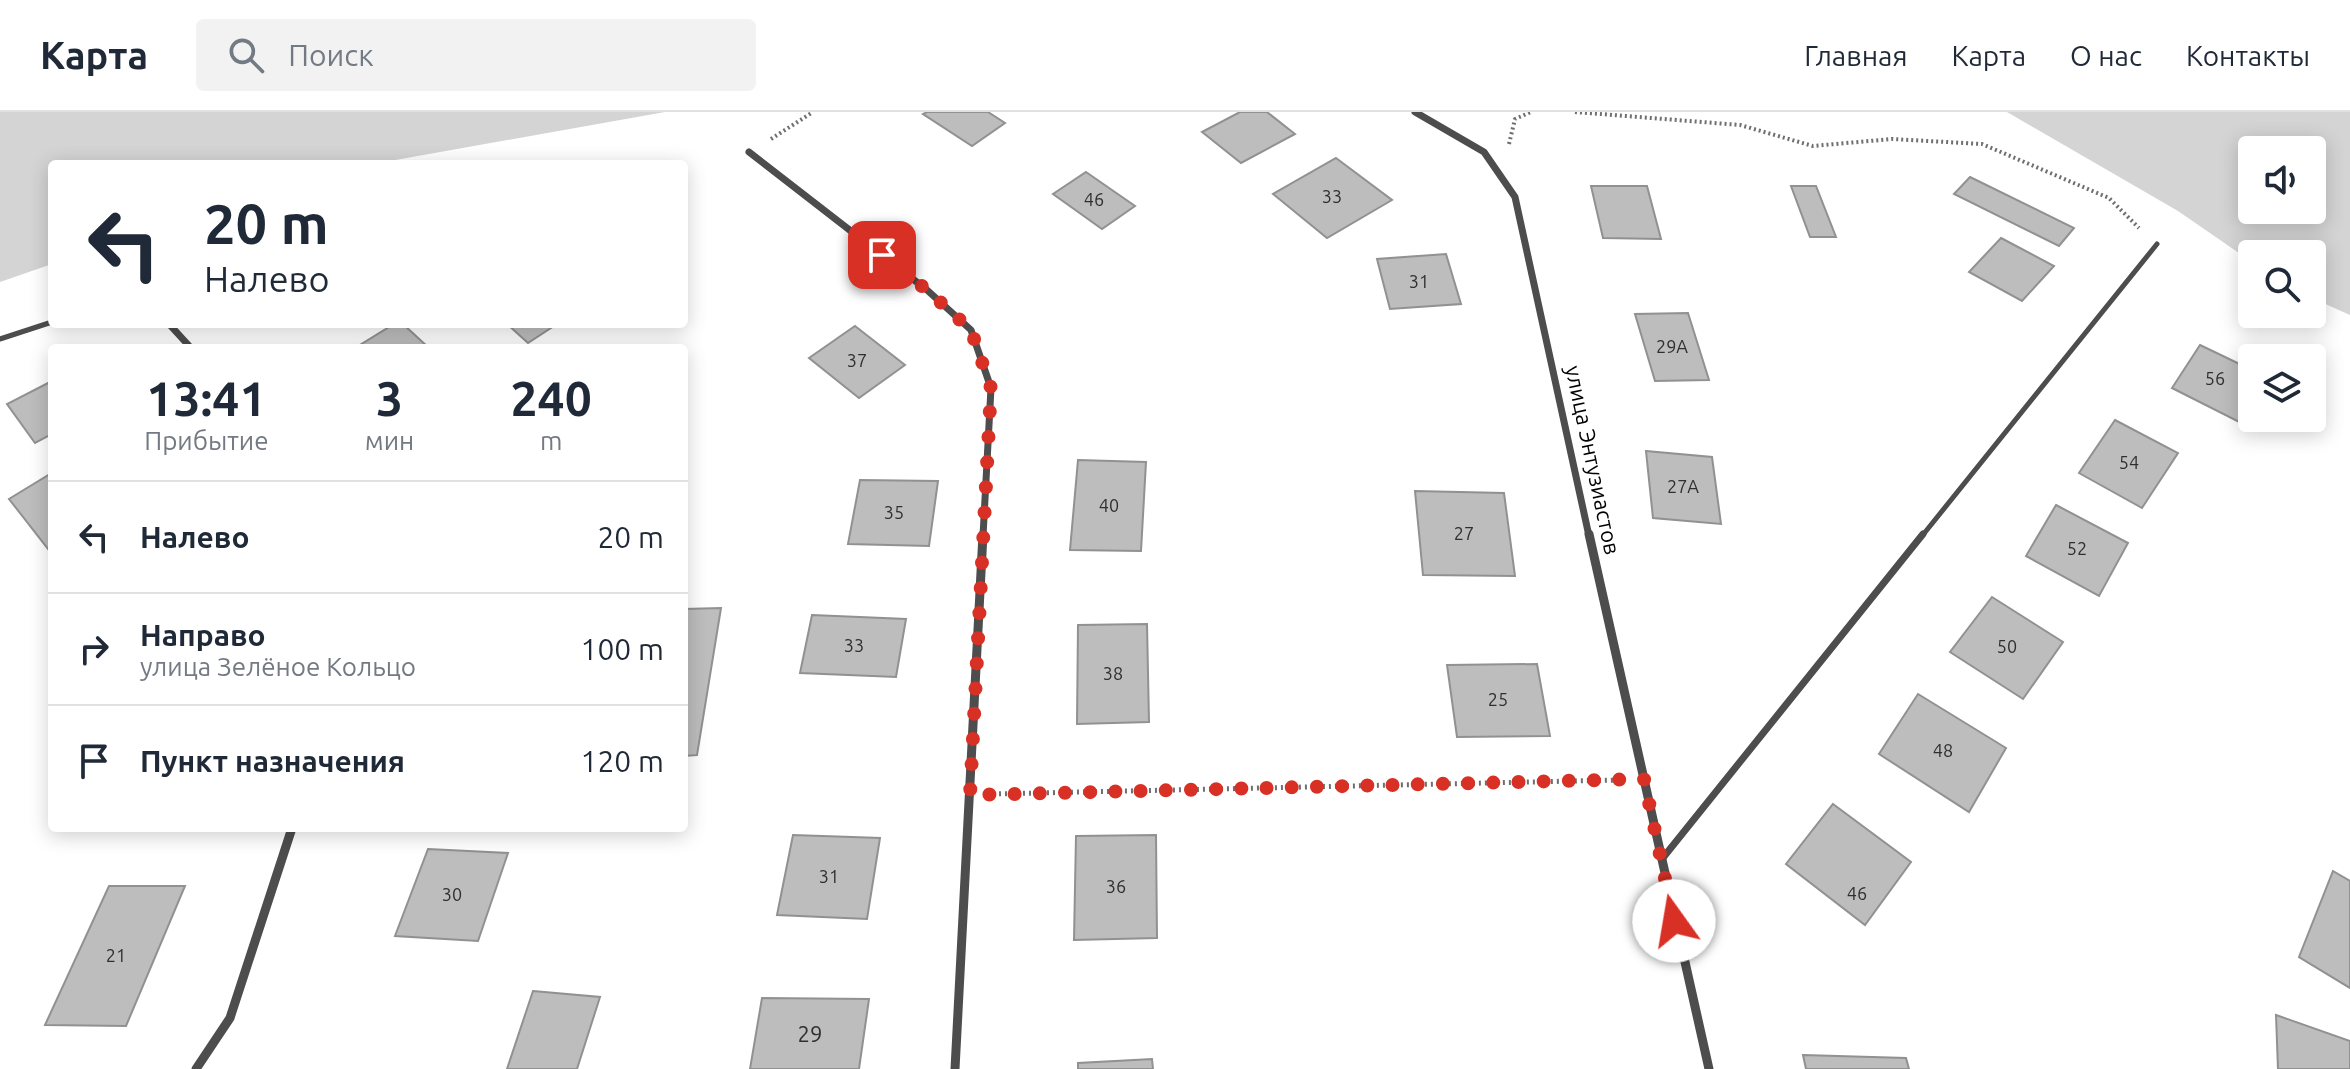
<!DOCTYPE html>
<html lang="ru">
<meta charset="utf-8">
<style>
body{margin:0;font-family:Ubuntu,sans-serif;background:#f2f2f3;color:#1f2937;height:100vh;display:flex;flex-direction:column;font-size:30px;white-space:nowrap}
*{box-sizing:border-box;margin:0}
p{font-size:26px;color:#747a83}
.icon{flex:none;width:44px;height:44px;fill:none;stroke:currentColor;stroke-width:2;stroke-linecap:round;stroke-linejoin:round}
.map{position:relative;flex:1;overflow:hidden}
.details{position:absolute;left:48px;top:232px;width:640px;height:488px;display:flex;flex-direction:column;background:#fff;border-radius:8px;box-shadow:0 4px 20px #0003}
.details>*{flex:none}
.banner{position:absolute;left:48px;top:48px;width:640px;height:168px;border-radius:8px;box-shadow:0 4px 20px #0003;background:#fff;color:#1f2937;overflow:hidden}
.fabs{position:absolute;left:2238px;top:24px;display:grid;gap:16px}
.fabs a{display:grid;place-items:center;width:88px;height:88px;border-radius:8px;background:#fff;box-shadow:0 4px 20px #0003;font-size:40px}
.pin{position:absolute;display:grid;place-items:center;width:68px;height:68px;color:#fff;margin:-34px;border-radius:16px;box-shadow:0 4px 12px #0006}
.me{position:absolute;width:88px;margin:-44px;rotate:347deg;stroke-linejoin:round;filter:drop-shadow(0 0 6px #0008)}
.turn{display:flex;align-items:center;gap:28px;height:168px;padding:0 24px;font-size:36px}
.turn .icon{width:104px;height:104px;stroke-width:2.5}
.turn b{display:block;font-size:56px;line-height:68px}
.eta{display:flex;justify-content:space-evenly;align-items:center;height:136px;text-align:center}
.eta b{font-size:48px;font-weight:700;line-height:56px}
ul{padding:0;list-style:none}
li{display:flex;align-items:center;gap:24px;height:112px;padding:0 24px;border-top:2px solid #e0e1e3}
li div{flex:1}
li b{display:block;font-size:30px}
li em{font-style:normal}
header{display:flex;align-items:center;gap:48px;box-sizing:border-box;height:112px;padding:0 40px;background:#fff;border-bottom:2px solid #e0e1e3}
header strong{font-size:38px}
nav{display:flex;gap:44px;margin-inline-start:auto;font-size:28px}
.search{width:560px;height:72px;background:#f2f2f3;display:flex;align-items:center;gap:20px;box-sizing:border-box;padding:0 28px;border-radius:8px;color:#747a83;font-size:30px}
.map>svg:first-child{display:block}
.green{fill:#d4d4d4;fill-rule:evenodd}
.building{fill:#bdbdbd;stroke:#919191;stroke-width:2}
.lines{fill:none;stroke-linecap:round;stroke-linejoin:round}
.path-far1{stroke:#6f6f6f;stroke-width:4;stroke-dasharray:2 3;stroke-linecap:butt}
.path{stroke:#6f6f6f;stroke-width:5;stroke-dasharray:2 4;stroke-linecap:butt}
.lane-far1{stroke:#4d4d4d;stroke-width:5}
.lane{stroke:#4d4d4d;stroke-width:7}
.street-far1{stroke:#4d4d4d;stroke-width:7}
.street{stroke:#4d4d4d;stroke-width:9}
.route{stroke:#d93025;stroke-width:14;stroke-dasharray:0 25.2}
.labels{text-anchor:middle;stroke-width:6;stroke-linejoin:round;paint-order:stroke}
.number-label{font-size:18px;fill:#2f2f2f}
.street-label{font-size:22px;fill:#000;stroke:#fff}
.near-number-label{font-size:22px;fill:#2f2f2f}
</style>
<header>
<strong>Карта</strong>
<div class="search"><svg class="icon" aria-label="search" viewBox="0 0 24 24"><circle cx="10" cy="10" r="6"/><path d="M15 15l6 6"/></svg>Поиск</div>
<nav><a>Главная</a><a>Карта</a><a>О нас</a><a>Контакты</a></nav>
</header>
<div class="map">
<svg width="2350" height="957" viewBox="0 0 2350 957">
<rect width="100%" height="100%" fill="#fff"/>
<g class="green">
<path d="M0,0H665L373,52H52V152L0,170Z"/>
<path d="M2007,0H2350V203L2312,186V142H2252V150L2178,99ZM2252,38H2312V98H2252Z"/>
</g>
<g class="building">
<path d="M927,0H988L1005,11L972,34L923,2Z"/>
<path d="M1240,0H1267L1295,22L1241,51L1202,20Z"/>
<path d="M1336,46L1392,88L1327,126L1273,82Z"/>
<path d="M1086,60L1135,94L1102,117L1053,82Z"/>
<path d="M1970,65L2074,116L2059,134L1954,82Z"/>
<path d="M1591,74H1647L1661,127L1603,126Z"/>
<path d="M1791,74H1816L1836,125H1810Z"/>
<path d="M2001,126L2054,154L2022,189L1969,160Z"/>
<path d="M1446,142L1461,192L1390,197L1377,147Z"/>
<path d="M1688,201L1709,268L1655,269L1635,202Z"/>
<path d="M394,212H403L429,236H355Z"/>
<path d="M507,212H557L528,231Z"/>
<path d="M855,214L905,253L859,286L809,246Z"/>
<path d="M2200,233L2252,258V306H2260L2253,317L2172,276Z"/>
<path d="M52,269V322L35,331L7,292Z"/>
<path d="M2115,308L2178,341L2142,396L2079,361Z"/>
<path d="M1646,339L1712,345L1721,412L1653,406Z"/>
<path d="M1078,348L1146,350L1141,439L1070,438Z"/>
<path d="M50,362L52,364V442L9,387Z"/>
<path d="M860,368L938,369L929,434L848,432Z"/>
<path d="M1415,379L1504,381L1515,464L1423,463Z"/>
<path d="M2056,393L2128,431L2099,484L2026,444Z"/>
<path d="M1992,485L2063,530L2023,587L1950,540Z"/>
<path d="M721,496L697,643L684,644V497Z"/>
<path d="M812,503L906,507L896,565L800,561Z"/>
<path d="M1147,512L1149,610L1077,612L1078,513Z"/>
<path d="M1537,552L1550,624L1457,625L1447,553Z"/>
<path d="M1918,582L2006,636L1969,700L1879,642Z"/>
<path d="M1833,692L1911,750L1865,813L1786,752Z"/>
<path d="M793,723L880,726L867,807L777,803Z"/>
<path d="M1156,723L1157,826L1074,828L1076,724Z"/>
<path d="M428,737L508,741L478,829L395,824Z"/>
<path d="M2333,759L2350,769V876L2299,845Z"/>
<path d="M109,774H185L126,914L45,913Z"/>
<path d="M533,879L600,885L577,957H507Z"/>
<path d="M762,886L869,887L859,957H750Z"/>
<path d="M2276,903L2350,929V957H2278Z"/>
<path d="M1803,943L1906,946L1909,957H1806Z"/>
<path d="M1152,947L1153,957H1078V951Z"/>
</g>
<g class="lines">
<g class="path-far1">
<path d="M1575,0L1740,13L1813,34L1892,27L1982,32L2109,86L2139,116"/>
<path d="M771,27L813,0"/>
<path d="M1509,32L1515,7L1531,0"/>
</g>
<path class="path" d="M993,682L1619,668"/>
<g class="lane-far1">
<path d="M0,227L52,210"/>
<path d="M1922,424L2157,132"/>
</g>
<path class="lane" d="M1662,747L1923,422"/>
<g class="street-far1">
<path d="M1415,0L1484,40L1515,85L1589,424"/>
<path d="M749,40L927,178L971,218L991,276L983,424"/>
<path d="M169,212L191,236"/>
</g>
<g class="street">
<path d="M1589,422L1709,957"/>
<path d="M196,957L230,906L292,716"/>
<path d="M955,957L983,422"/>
</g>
</g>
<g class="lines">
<path class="route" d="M882,143L927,178L971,218L991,276L970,683L1644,667L1674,809"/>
</g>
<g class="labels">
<g class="number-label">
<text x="1332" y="91">33</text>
<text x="1094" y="94">46</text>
<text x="1419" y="176">31</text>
<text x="1672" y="241">29А</text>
<text x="857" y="255">37</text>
<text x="2215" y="273">56</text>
<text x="2129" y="357">54</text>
<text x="1683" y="381">27А</text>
<text x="1109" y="400">40</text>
<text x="894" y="407">35</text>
<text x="1464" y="428">27</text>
<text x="2077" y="443">52</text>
<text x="854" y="540">33</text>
<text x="2007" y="541">50</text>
<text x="1113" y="568">38</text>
<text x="1498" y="594">25</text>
<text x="1943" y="645">48</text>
<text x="829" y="771">31</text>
<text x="1116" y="781">36</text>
<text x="1857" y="788">46</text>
<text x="452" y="789">30</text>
<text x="116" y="850">21</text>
</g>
<g class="street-label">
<text transform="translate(1593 348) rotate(78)" y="8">улица Энтузиастов</text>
</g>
<g class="near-number-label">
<text x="810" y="930">29</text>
</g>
</g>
</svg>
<div class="fabs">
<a><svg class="icon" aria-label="sound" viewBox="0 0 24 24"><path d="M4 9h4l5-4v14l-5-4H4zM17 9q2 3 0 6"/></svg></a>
<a><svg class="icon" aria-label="search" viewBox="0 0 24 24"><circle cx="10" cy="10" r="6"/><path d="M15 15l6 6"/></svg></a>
<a><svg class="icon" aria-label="layers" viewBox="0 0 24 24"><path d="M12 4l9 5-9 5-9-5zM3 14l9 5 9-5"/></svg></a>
</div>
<div class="pin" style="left:882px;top:143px;background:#d93025"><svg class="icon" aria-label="arrive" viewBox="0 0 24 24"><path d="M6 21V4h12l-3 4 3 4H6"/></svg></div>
<svg class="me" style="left:1674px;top:809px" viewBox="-20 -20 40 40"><circle r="19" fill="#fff"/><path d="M0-13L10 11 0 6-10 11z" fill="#d93025"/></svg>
<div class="banner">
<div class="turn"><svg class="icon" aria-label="left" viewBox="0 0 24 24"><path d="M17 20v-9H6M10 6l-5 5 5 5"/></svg><div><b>20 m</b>Налево</div></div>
</div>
<section class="details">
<div class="eta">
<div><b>13:41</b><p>Прибытие</p></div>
<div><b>3</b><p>мин</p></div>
<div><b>240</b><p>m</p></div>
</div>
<ul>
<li><svg class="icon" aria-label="left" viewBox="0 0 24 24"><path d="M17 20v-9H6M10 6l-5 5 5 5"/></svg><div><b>Налево</b></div><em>20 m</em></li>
<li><svg class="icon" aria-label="right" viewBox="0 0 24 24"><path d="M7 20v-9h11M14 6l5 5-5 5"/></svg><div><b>Направо</b><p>улица Зелёное Кольцо</p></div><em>100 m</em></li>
<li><svg class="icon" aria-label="arrive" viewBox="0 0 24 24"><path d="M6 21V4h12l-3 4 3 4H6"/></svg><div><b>Пункт назначения</b></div><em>120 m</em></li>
</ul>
</section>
</div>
